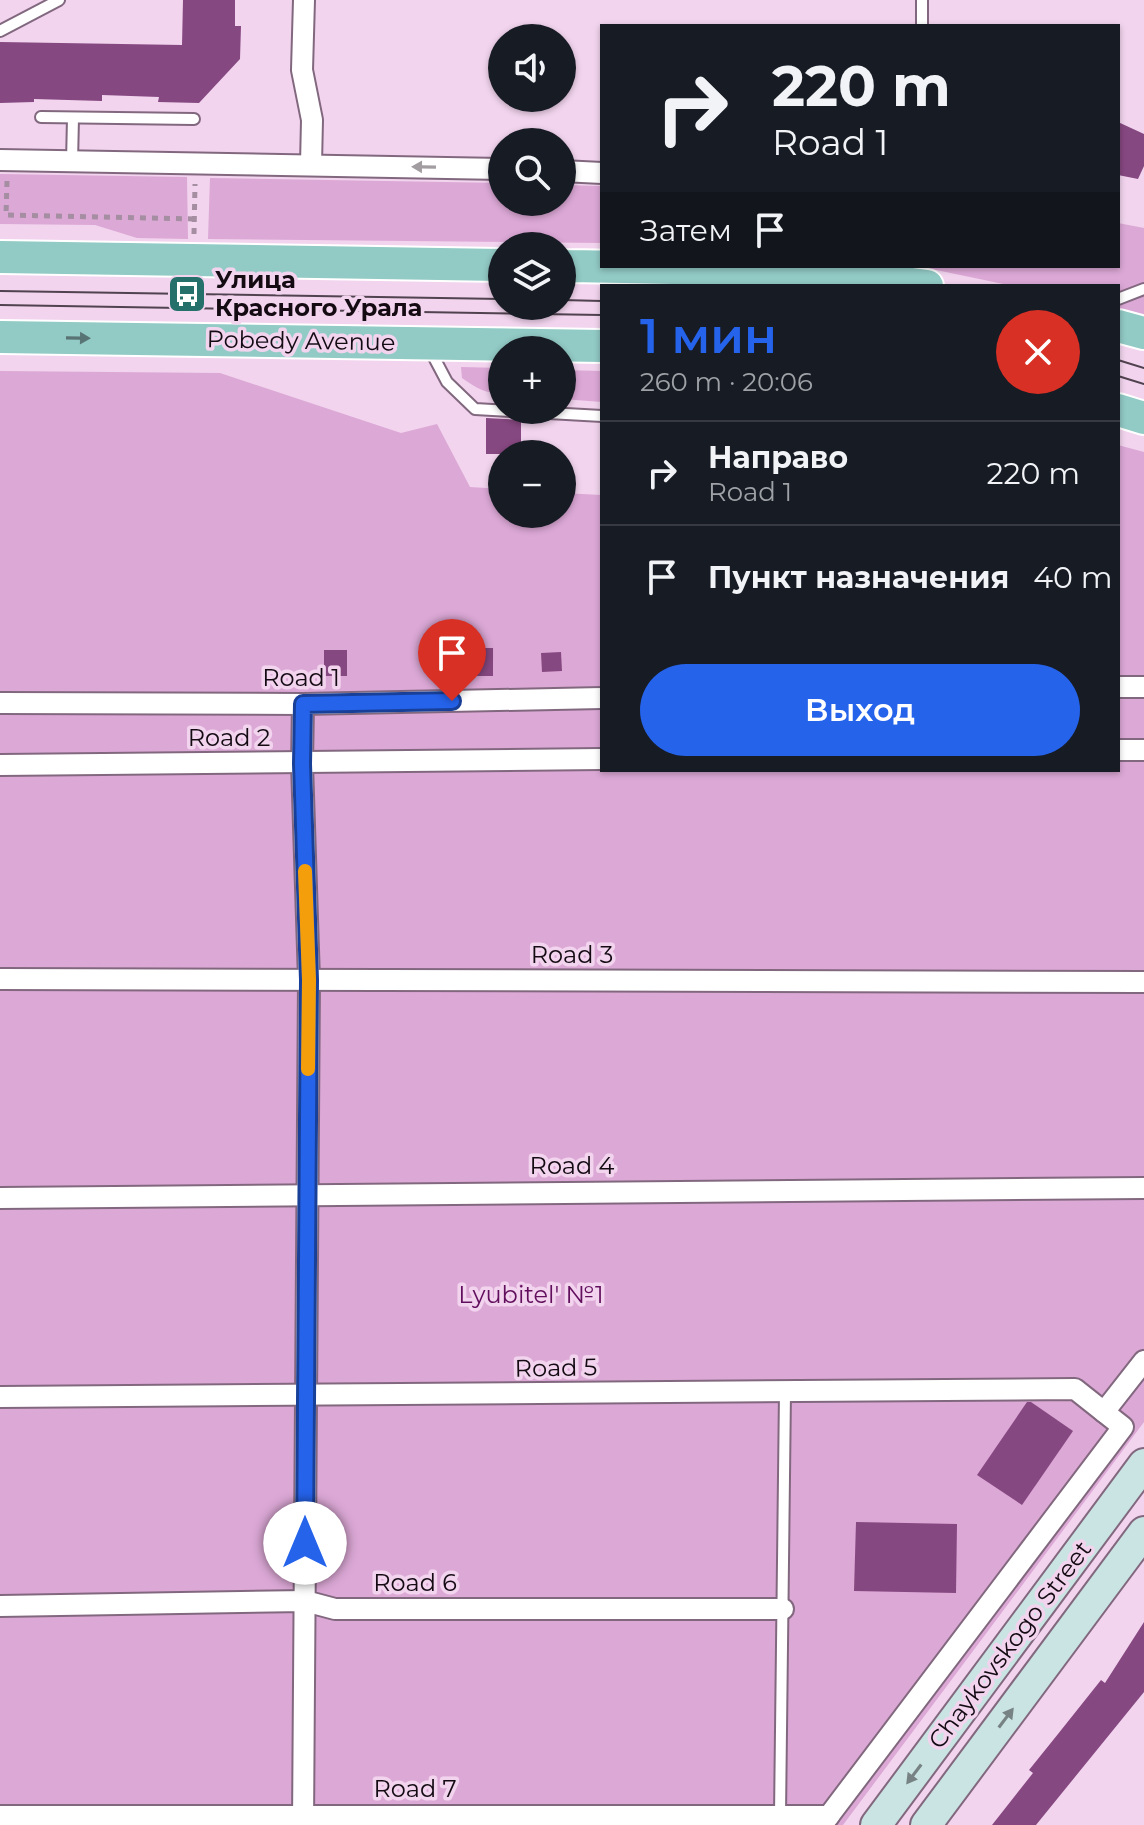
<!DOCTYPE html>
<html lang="ru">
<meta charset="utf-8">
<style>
body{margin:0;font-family:Montserrat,sans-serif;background:#242831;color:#f1f3f6;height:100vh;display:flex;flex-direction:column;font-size:30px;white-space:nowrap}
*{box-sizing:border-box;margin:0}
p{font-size:26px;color:#9ea1a6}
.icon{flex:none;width:44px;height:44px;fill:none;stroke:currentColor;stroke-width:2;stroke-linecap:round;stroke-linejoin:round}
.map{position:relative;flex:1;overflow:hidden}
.details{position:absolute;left:600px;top:284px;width:520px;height:488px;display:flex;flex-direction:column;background:#171b24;border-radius:0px;box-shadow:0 2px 6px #0004}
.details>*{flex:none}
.guide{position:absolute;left:600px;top:24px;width:520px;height:244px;border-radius:0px;box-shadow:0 2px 6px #0004;background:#171b24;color:#f1f3f6;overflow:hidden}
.fabs{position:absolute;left:488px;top:24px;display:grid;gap:16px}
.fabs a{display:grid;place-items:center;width:88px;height:88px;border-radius:50%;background:#171b24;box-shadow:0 2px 6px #0004;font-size:40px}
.pin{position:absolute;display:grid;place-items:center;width:68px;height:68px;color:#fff;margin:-82px -34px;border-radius:50% 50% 50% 0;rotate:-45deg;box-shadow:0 0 8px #0007}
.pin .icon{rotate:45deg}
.me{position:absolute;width:88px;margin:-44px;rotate:0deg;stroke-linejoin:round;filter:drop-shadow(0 0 6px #0008)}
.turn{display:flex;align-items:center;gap:28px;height:168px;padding:0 40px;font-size:36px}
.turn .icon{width:104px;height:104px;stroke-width:2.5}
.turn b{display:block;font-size:56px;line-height:68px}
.then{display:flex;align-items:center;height:76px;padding:0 40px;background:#0003;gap:16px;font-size:30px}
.round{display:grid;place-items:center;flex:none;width:84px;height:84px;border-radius:42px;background:#242831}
.overview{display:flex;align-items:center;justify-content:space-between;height:136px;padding:0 40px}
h1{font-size:48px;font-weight:600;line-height:60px;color:#2563eb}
.primary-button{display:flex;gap:16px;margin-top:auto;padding:16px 40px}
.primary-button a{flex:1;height:92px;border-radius:48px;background:#2563eb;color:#fff;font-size:32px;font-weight:600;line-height:92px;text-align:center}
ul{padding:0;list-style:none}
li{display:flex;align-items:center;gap:24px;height:104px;padding:0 40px;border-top:2px solid #363941}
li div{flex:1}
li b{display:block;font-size:30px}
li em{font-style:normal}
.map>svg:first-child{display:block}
.green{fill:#dca8d6}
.building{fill:#864881}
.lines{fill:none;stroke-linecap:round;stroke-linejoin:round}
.lane-casing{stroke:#82687f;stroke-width:14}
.street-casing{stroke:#82687f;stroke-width:24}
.secondary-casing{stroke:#82687f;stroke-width:34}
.primary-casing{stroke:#fff;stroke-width:36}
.path{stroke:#a58ea2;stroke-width:5;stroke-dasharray:6 6;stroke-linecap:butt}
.lane{stroke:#fff;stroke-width:10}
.street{stroke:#fff;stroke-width:20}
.secondary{stroke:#c9e4e2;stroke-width:30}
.primary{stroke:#92cac5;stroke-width:32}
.tram{stroke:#50424f;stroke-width:2}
.oneway{fill:#a19da0}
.oneway2{fill:#597474}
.oneway3{fill:#778284}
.route-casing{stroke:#184099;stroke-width:20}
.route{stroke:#2563eb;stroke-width:14}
.slow{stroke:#f59e0b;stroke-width:14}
.labels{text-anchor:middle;stroke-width:7;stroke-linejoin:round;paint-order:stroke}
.poi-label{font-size:24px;font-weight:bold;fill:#130a12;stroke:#f2d4ee;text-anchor:start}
.street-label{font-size:24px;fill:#130a12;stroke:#f2d4ee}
.park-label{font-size:24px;fill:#610e5d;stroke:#f2d4ee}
</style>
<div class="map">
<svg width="1144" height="1825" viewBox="0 0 1144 1825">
<rect width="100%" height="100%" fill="#f2d4ee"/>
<g class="green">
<path d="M0,174L187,177L188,239L137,238L95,225L0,224Z"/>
<path d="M210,178L502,183V202H562V185L602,186V243L208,239Z"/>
<path d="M1118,223L1144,228V320L1118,312V286H1013L917,266H1118Z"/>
<path d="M461,367L502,368V394C485,393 476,388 462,378Z"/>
<path d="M562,370L602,371V402L562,399Z"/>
<path d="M0,371L220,373L401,433L437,424L470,487L502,489V514H562V493L602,495V770H1118V445L1144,452V1422L843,1825H0Z"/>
</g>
<g class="building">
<path d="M183,0H235V26H241L240,59L199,103L158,102L159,97L102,95V101L34,99V102L0,103V42L182,45Z"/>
<path d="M1118,122L1144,134V166L1138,179L1118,175Z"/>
<path d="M486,418L521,420V454H486Z"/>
<rect x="469" y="648" width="24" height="28"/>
<rect x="324" y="650" width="23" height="26"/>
<path d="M561,652L562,671L542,672L541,653Z"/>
<path d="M1027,1402H1031L1073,1431L1022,1505L977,1475Z"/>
<path d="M856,1522L957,1524L956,1593L854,1591Z"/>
<path d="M1144,1622V1692L1036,1825H992L1033,1773L1029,1770L1058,1734L1101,1680L1105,1683Z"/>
</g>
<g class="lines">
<defs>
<g id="lane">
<path d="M922,26V0"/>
<path d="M0,31L59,0"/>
<path d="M41,117L194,119"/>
<path d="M72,162L73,118"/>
<path d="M1118,299L1144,289"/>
<path d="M429,348L447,382L475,409L602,416"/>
<path d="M780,1815L785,1392"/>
</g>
<g id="street">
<path d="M304,0L302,70L312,120L311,164"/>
<path d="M0,160L502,169"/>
<path d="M562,171L602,173"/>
<path d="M1118,687H1144"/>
<path d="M0,703L303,704L602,698"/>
<path d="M303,704L302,764L309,980L303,1825"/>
<path d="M1118,750H1144"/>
<path d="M0,765L602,759"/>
<path d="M0,979L1144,982"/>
<path d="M0,1198L1144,1188"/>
<path d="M0,1397L1075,1389L1104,1412"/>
<path d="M0,1606L305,1601L335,1609H783"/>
<path d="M0,1816H829"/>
<path d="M822,1825L1123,1427L1104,1412L1144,1361"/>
</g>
<g id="secondary">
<path d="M876,1825L1144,1464"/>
<path d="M926,1825L1144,1532"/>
</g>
<g id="primary">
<path d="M0,257L502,265"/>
<path d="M562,266C684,268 806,269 927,286"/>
<path d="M1118,326L1144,333"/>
<path d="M0,337L602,346"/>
<path d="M1118,410L1144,418"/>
</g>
</defs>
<use href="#lane" class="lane-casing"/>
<use href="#street" class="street-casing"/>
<use href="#secondary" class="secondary-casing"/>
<use href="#primary" class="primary-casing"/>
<g class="path">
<path d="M7,181L6,215L194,219"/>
<path d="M194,234L195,184"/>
</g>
<use href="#lane" class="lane"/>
<use href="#street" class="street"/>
<use href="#secondary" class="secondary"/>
<use href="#primary" class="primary"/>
<g class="tram">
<path d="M0,291L502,299"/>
<path d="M562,300L602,301"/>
<path d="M0,305L602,315"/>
<path d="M1118,360L1144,368"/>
<path d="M1118,376L1144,384"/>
</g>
</g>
<defs><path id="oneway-solid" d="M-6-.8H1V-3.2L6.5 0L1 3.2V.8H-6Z" transform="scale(2)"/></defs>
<use class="oneway" href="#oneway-solid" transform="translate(424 167) rotate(-179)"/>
<use class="oneway2" href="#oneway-solid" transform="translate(78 338) rotate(1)"/>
<g class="oneway3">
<use href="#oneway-solid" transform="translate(1006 1718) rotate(-53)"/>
<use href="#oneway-solid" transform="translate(914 1774) rotate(127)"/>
</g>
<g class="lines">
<defs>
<path id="route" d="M305,1543L309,980L302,764L303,704L452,701"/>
</defs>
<use href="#route" class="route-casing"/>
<use href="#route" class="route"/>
<path class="slow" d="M305,871L309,980L308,1069"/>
</g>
<defs>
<symbol id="bus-square" viewBox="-11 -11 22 22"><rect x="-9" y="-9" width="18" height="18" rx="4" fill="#26706b" stroke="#f2d4ee"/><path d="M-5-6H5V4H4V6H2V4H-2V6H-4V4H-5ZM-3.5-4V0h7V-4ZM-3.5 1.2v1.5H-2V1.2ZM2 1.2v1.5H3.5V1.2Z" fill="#fff"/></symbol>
</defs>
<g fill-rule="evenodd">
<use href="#bus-square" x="165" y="272" width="44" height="44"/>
</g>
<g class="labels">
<g class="poi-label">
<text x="215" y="288">Улица<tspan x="215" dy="28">Красного Урала</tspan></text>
</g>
<g class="street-label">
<text transform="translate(301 341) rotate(1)" y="8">Pobedy Avenue</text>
<text x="301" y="686">Road 1</text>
<text x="229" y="746">Road 2</text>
<text x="572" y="963">Road 3</text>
<text x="572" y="1174">Road 4</text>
<text transform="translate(556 1368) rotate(-1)" y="8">Road 5</text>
<text x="415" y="1591">Road 6</text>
<text transform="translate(1010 1645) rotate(-53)" y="8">Chaykovskogo Street</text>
<text x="415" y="1797">Road 7</text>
</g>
<g class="park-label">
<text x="531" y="1303">Lyubitel' №1</text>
</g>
</g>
</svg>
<div class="fabs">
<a><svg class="icon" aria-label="sound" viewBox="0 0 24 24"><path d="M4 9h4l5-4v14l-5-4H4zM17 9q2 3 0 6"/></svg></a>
<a><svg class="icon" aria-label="search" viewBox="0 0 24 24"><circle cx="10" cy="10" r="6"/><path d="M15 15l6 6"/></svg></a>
<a><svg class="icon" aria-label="layers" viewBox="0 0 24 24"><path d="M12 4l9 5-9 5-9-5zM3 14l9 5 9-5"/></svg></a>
<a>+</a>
<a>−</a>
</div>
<div class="pin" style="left:452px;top:701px;background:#d93025"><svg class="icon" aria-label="arrive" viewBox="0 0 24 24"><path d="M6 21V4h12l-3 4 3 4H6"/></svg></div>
<svg class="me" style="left:305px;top:1543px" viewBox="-20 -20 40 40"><circle r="19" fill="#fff"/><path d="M0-13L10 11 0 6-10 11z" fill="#2563eb"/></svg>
<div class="guide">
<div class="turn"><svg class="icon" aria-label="right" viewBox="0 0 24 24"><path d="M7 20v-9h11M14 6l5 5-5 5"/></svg><div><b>220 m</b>Road 1</div></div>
<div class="then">Затем<svg class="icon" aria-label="arrive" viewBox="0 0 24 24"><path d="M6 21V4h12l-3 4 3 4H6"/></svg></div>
</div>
<section class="details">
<div class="overview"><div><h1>1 мин</h1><p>260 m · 20:06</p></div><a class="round" style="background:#d93025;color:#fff"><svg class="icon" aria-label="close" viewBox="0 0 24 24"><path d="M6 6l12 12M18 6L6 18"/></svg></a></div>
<ul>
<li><svg class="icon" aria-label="right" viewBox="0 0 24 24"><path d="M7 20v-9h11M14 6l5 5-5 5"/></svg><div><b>Направо</b><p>Road 1</p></div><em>220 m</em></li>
<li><svg class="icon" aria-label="arrive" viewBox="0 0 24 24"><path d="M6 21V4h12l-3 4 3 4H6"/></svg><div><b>Пункт назначения</b></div><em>40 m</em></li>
</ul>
<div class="primary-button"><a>Выход</a></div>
</section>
</div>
